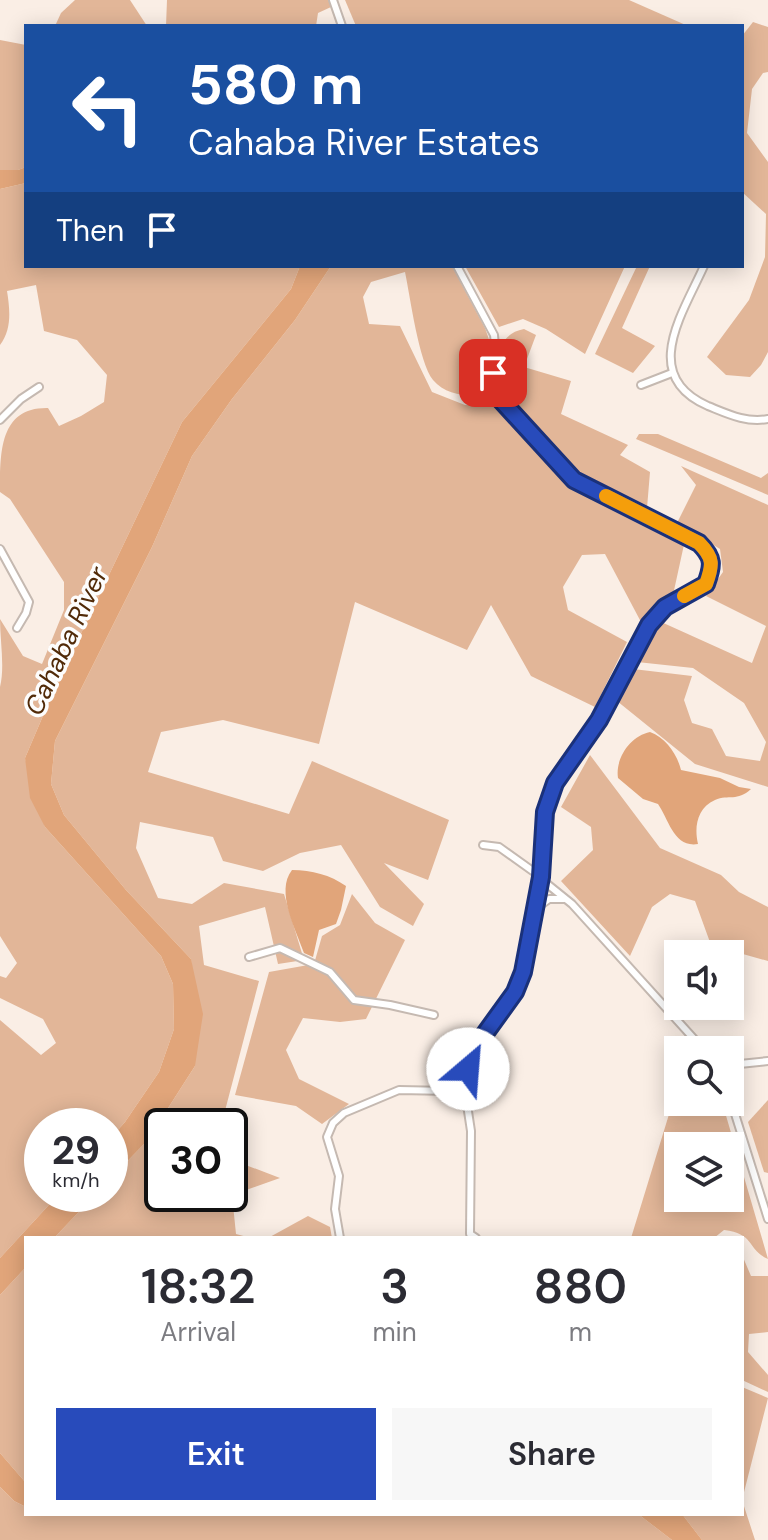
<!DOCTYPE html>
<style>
body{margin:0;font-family:"DM Sans",sans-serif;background:#f7f7f7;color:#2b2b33;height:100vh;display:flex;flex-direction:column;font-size:30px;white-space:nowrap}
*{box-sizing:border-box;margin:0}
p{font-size:26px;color:#7c7c81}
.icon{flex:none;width:44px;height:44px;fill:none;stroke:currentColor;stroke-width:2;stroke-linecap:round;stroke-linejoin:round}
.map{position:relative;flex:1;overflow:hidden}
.sheet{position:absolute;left:24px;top:1236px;width:720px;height:280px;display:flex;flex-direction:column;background:#fff;border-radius:0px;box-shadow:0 4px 20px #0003}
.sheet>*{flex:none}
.hud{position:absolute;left:24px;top:24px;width:720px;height:244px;border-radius:0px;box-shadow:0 4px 20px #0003;background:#1a4fa0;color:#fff;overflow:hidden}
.fabs{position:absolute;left:664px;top:940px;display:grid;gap:16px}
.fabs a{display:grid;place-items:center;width:80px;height:80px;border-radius:0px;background:#fff;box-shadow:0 4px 20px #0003;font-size:40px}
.speed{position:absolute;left:24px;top:1108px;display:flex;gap:16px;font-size:40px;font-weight:700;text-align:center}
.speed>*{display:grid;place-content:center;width:104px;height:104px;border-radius:50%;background:#fff;box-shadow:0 4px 20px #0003;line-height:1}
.speed small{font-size:20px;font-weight:400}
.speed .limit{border:4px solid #111;border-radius:12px;background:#fff;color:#111}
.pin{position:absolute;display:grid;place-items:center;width:68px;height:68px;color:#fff;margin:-34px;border-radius:16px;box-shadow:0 4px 12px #0006}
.me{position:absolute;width:88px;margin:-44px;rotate:27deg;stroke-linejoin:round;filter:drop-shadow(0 0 6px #0008)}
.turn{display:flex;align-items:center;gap:28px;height:168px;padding:0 32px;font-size:36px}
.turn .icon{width:104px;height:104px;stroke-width:2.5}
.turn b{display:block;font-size:56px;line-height:68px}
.then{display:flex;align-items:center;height:76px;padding:0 32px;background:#0003;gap:16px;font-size:30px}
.eta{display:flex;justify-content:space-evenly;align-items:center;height:136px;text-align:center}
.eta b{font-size:48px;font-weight:600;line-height:56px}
.button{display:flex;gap:16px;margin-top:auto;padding:16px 32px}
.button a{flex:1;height:92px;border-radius:0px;background:#284bbb;color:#fff;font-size:32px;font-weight:600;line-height:92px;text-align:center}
.button a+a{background:#f7f7f7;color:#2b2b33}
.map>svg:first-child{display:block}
.green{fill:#e2b698;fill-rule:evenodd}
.water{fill:#e1a57a}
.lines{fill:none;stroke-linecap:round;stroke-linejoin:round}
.minor-casing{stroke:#c5b9b1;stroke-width:10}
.minor{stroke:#fff;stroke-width:6}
.route-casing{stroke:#1a317a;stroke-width:20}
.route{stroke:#284bbb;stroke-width:14}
.slow{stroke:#f59e0b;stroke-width:14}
.labels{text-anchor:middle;stroke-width:7;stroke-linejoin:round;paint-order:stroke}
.water-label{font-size:26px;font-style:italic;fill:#512a08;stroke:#fdfdfd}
</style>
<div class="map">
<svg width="768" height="1540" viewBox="0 0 768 1540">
<rect width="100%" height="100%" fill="#faeee5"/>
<g class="green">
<path d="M75,0H130L147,26H55L61,13Z"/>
<path d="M167,0H329L331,7L318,13L316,26H166Z"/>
<path d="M345,0H629L688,26H356Z"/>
<path d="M753,22L768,27V72L763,73L752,89L747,133L768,162V352L761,365L750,377L726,375L707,357L749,300L765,257L766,214L742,192V36Z"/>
<path d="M0,40L26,45V167L18,170H0Z"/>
<path d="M26,183V266H300L291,289L182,422L54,690L25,758L45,827L161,956L173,984L174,1029L159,1072L125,1122L110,1139V1126H42V1194H59L0,1258V1020L41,1055L56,1043L43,1019L0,998V976L6,978L17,963L0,936V687C5,667 0,641 0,619L23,656L42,664L64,610V582L10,499L0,492C0,451 0,407 48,408L59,426L81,416L104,402L107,375L77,340L44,331L36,285L7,291C10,310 12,329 0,345V189Z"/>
<path d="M331,266H452L485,328L492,348L489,374L492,394C473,397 447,397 433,380C419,363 410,296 405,272L371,282L363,297L369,324L400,326L432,392L465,405L498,402L537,450L569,484L685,540L673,595L641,622L605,554L582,555L563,587L568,610L627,642L595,707L531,676L491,605L467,650L355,602L319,744L223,720L161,732L148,772L289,814L312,761L449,820L428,880L384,863L424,904L413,926L380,907L341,845L300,853L263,871L223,861L213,837L140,822L136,848L158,898L192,904L224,883L284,894L304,960L278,964L265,907L199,926L204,965L259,981L221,1126H162V1194H230V1159L280,1178L232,1195L236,1234L251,1238H54L96,1194H110V1179L147,1141L195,1066L191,959L126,890L64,815L51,784L55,741L152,547L192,456L232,399L295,320Z"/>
<path d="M465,266H625L585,354L546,329L523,319L499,327Z"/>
<path d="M637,266H650L622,328L655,346L633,373L595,354Z"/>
<path d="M524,329L536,335L524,367L571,381L561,414L628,445L620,455L650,472L647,508L577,475L508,399C494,375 491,335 524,329Z"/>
<path d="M639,434H658L761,478L768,473V495L636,439Z"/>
<path d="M681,466L768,505V787L695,764L617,701L633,669L692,676L684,700L692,723L712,729L726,756L760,761L766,742L744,703L693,668L637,662L659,621L752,663L766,626L706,596L723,572L720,549L677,523L696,485Z"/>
<path d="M590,755L660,848L721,875L739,892L768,907V961L711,945L695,901L670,894L652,907L630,956L561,881L593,850L591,827L561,807Z"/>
<path d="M352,894L375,923L405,940L366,1019L340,1022L303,1018L286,1050L299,1079L349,1104L322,1124L296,1106L235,1095L269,972L314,964L322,936L340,925Z"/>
<path d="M678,1085V1102H722L768,1259C746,1249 756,1234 724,1230L714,1238H631ZM678,1146H730V1198H678Z"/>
<path d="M768,1100V1173L764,1172L748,1122Z"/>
<path d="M308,1216L330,1227L332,1238H268Z"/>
<path d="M742,1255L751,1276H768V1332L749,1334L748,1352L768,1375V1392L742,1380Z"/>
<path d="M26,1267V1483L0,1453V1295Z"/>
<path d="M742,1387L768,1398L742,1500L755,1540H702L682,1514H742Z"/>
<path d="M0,1487L14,1501L26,1507V1514H638L672,1540H0Z"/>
</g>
<g class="water">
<path d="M26,167V183L0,189V170H18Z"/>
<path d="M300,266H331L295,320L232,399L192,456L152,547L55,741L51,784L64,815L126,890L191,959L203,1014L195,1066L147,1141L110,1179V1139L125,1122L159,1072L174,1029L173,984L161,956L45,827L30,798L25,758L54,690L182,422L291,289Z"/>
<path d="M650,732C666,738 677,754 681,770L720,778L739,787L751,789C737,802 729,794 715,800C697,808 694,827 698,844C674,848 669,820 658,804L643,799L618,778C615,759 630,736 650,732Z"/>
<path d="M292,870C312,870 330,875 346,886L341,910L336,924L319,930L313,957L304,953C296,930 275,891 292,870Z"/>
<path d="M59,1194H96L54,1238H26V1267L0,1295V1258Z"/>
<path d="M0,1453L26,1483V1507L14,1501L0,1487Z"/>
<path d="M638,1514H682L702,1540H672Z"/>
</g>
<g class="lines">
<defs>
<g id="minor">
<path d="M333,0L342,26"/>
<path d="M457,266L494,335L495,345L493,373L498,397L574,480L699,543C716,559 714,563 706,584L665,607L649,625L599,720L555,783L545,812L541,877L523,972L515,992L471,1053L464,1085L471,1131L470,1234L476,1238"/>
<path d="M704,266C683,313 639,376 708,406C728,414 746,423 768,419"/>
<path d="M641,385L672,373"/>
<path d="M0,420L21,399L39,387"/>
<path d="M0,549L29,602L26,613L17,628"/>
<path d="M483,845L499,847L541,877"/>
<path d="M541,879L572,904L704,1050"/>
<path d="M535,909L549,899H564"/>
<path d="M249,957L280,948L330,972L354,1000L390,1005L434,1015"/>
<path d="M730,1065L768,1061"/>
<path d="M730,1098L768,1219"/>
<path d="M340,1238L335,1209L339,1176L327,1137L333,1123L344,1113L399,1090L450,1091L464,1085"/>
</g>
</defs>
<use href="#minor" class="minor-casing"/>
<use href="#minor" class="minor"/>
</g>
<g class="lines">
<defs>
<path id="route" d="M468,1069L471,1053L515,992L523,972L541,877L545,812L555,783L599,720L649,625L665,607L706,584C713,565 714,558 699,543L574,480L498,397L493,373"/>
</defs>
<use href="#route" class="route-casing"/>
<use href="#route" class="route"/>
<path class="slow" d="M606,496L699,543C714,558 713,565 706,584L684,596"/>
</g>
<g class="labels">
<g class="water-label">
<text transform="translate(66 641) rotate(-65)" y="9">Cahaba River</text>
</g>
</g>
</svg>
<div class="fabs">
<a><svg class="icon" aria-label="sound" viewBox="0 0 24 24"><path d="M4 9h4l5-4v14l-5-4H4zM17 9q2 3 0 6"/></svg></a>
<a><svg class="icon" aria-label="search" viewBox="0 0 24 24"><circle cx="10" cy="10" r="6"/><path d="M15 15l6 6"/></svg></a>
<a><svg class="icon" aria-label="layers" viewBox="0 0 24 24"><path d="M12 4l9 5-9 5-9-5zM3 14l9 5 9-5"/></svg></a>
</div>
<div class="speed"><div>29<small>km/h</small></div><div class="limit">30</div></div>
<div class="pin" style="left:493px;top:373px;background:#d93025"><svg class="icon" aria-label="arrive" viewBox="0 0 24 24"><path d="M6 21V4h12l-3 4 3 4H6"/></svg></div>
<svg class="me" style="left:468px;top:1069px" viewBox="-20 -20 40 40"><circle r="19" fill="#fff"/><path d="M0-13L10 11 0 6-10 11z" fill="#284bbb"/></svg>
<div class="hud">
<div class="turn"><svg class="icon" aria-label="left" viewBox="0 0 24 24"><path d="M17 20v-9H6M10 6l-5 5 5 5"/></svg><div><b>580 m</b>Cahaba River Estates</div></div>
<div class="then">Then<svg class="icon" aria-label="arrive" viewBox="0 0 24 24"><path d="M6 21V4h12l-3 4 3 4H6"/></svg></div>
</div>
<section class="sheet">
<div class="eta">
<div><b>18:32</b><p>Arrival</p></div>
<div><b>3</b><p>min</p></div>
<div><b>880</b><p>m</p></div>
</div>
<div class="button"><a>Exit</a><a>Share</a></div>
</section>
</div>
